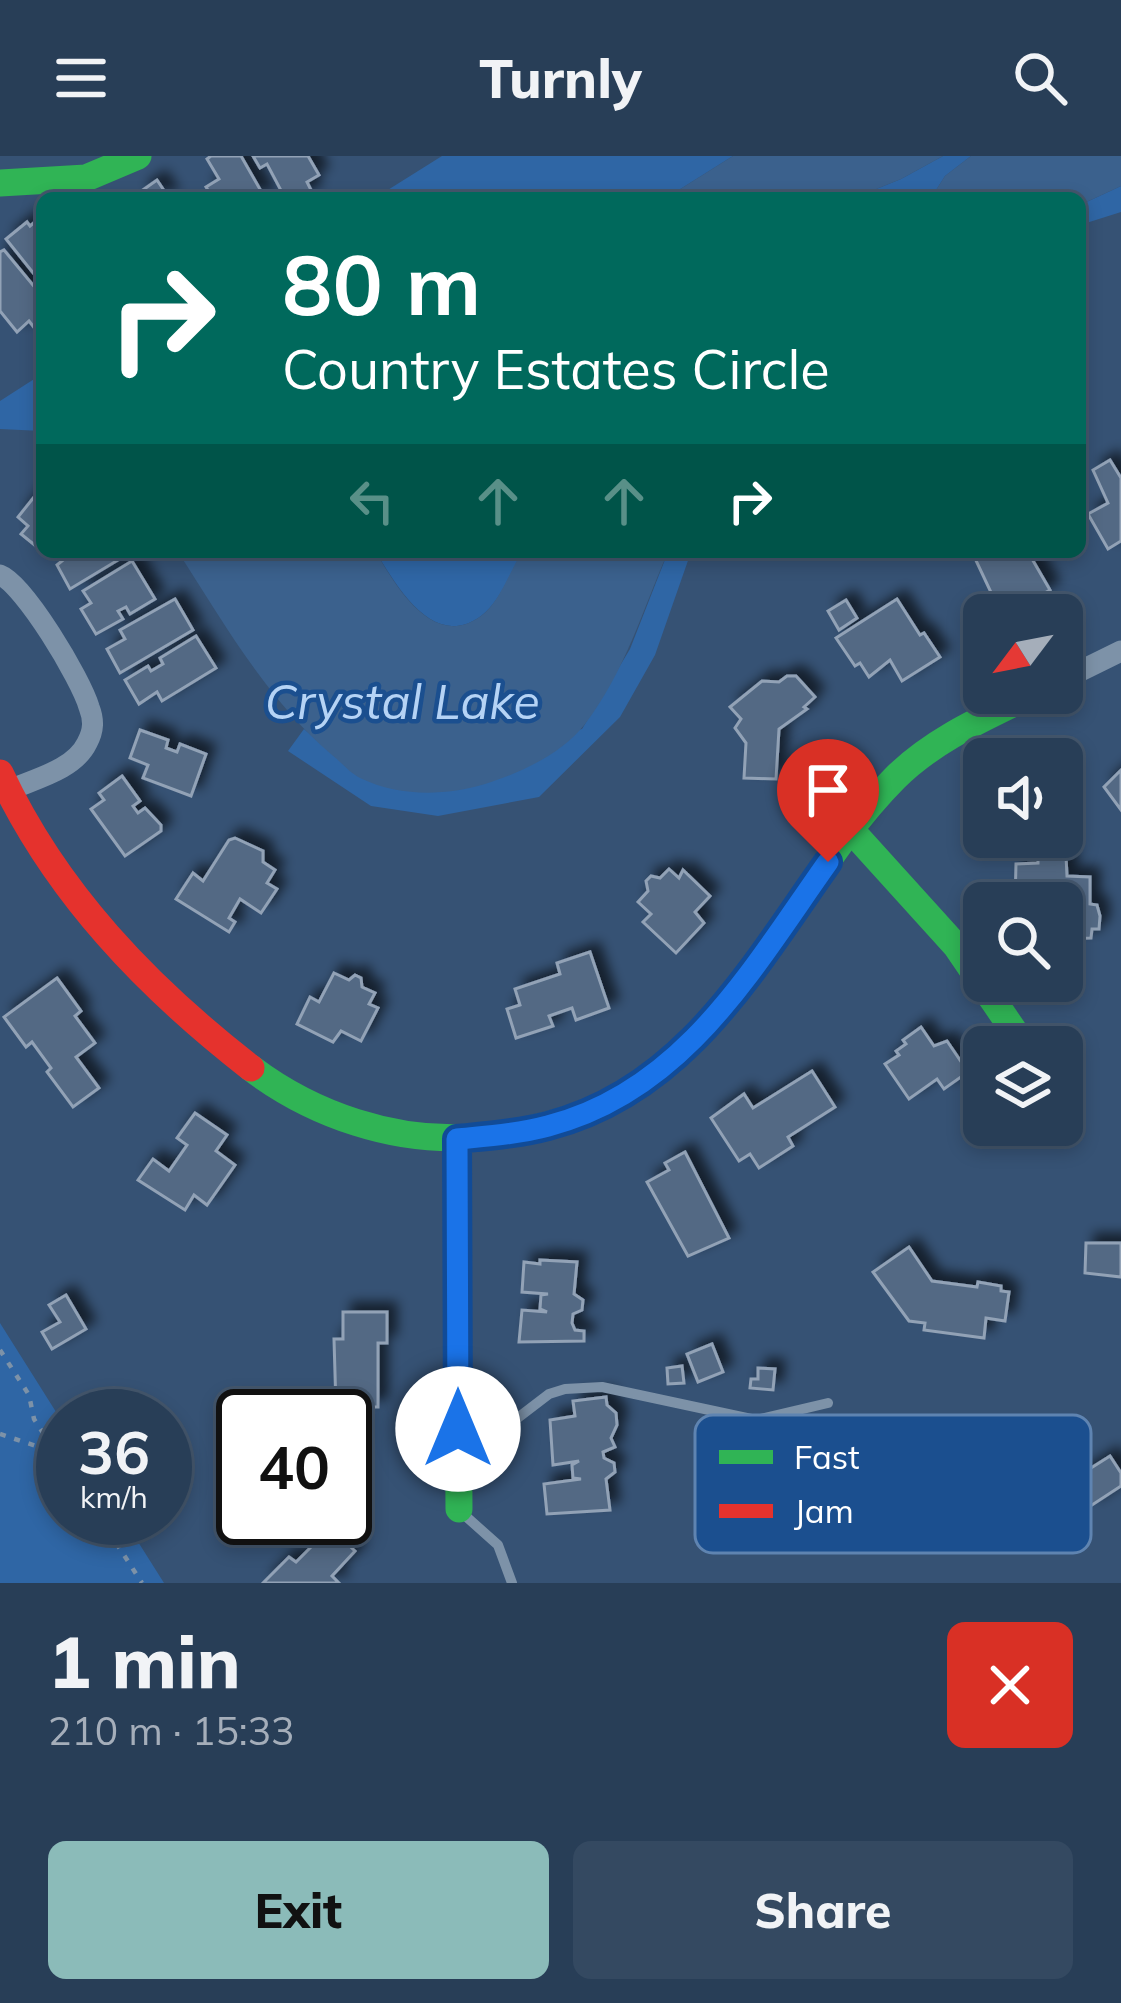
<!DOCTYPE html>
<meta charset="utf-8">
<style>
body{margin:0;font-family:Mulish,sans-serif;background:#344961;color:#f1f3f6;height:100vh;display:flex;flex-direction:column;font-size:45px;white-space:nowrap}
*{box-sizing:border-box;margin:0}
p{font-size:39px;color:#a5aeba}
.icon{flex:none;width:66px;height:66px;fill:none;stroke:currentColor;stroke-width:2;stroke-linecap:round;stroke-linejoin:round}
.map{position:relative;height:1427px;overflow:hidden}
.side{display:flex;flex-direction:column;background:#283e57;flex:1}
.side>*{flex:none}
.top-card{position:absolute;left:36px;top:36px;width:1050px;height:366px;border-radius:18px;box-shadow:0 6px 18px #0003,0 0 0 3px #44576d;background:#00695c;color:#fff;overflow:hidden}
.needle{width:78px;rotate:238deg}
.controls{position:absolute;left:963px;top:438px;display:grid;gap:24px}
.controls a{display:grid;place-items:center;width:120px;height:120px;border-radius:18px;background:#283e57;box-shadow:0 6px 18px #0003,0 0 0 3px #44576d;font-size:60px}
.speed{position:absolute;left:36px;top:1233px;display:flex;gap:24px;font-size:60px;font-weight:700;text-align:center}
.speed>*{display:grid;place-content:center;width:156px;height:156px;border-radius:50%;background:#283e57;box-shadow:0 6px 18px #0003,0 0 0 3px #44576d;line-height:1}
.speed small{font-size:30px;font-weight:400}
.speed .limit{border:6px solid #111;border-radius:18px;background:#fff;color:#111}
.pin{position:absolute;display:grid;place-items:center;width:102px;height:102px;color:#fff;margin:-123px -51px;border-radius:50% 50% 50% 0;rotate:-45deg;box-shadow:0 0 12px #0007}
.pin .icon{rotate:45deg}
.me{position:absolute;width:132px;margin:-66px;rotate:0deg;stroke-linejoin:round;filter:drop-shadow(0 0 9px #0008)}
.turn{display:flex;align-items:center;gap:42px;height:252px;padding:0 48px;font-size:54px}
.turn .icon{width:156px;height:156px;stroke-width:2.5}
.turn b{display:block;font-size:84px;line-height:102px}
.lanes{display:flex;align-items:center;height:114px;padding:0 48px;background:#0003;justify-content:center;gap:60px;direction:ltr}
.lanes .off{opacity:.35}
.round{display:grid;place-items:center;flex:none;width:126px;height:126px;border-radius:18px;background:#344961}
.headline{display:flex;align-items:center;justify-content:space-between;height:204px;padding:0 48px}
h1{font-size:72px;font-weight:800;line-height:90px}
.primary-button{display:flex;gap:24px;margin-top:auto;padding:24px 48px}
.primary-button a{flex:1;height:138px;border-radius:18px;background:#8bbbb9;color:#111;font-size:48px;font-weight:800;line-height:138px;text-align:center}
.primary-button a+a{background:#344961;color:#f1f3f6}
header{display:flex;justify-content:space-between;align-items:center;height:156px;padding:0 48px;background:#283e57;font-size:54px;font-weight:800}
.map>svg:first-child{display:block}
.green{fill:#2f66a5}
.water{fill:#3b618d}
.building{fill:#526984;stroke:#92a2b6;stroke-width:3;filter:url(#shadow)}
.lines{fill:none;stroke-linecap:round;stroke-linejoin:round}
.path{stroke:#7d92a8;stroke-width:4.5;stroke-dasharray:6 9;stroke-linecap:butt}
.lane{stroke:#7d92a8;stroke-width:10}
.street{stroke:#7d92a8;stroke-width:21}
.fast{stroke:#30b455;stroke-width:27}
.jam{stroke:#e5322d;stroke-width:27}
.route-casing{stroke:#114b97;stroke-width:30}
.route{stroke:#1a73e8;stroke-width:21}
.labels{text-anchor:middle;stroke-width:9;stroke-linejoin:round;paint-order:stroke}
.water-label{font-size:48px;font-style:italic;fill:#b5d3f5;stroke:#1b4f8f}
.key{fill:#1b4f8f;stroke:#5f84b1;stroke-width:3}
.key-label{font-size:33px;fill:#fff}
</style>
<header><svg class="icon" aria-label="menu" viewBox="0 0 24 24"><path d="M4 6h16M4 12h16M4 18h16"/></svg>Turnly<svg class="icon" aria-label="search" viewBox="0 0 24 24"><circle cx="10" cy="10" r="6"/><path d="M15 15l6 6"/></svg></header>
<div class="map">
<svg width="1121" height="1427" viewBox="0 0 1121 1427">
<defs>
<filter id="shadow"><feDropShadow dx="9" dy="-9" stdDeviation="6" flood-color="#0009"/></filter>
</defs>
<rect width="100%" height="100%" fill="#365274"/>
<g class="green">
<path d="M442,0H733L666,42H375Z"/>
<path d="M943,0H971L945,20L931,42H854L901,23Z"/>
<path d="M1121,30V56L1080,69V49Z"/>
<path d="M42,218V275L0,273V245Z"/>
<path d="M376,396H522C511,416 500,446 481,460C434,495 397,431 376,396Z"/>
<path d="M668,396H691L655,499L620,561L539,641L438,660L371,650L288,595L304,573L359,621L582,573L630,493Z"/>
<path d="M0,1167L63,1267V1362H123L164,1427H0Z"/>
</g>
<g class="water">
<path d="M733,0H943L901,23L854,42H666Z"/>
<path d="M971,0H1121V30L1080,49V42H931L945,20Z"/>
<path d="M178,396H376C396,431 434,495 481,460C500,446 509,416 522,396H668C642,455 625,516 585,568C562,598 520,617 485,628C444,640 400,641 360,622C350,617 341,606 332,599C267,544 224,467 178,396Z"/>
</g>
<g class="building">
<path d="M211,0H241L265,42H213L206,31L219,23L207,3Z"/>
<path d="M253,0H308L319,19L307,26L312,36L301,42H285L267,8L260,12Z"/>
<path d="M157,24L169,42H144L140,36Z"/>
<path d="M41,61L42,62V128L6,83L27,66L30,70Z"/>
<path d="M4,94L42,140V169L36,174L29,165L17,176L0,155V96Z"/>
<path d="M1110,304L1121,322V385L1108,393L1088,358L1108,347L1093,314Z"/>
<path d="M42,331V395L21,378L28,370L18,361Z"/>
<path d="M73,396H127L128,398L70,433L57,409Z"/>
<path d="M972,396H1028L1050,434L1017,452L1009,438L995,445Z"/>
<path d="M132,405L155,443L130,458L126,451L118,455L123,463L96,478L81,453L91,447L83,435Z"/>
<path d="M175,443L193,474L120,517L107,493L125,483L120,474Z"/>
<path d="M897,443L920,479L924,477L940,501L902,525L890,504L869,521L860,507L855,510L836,482Z"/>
<path d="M846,444L857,462L839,474L828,455Z"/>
<path d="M196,480L216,512L162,545L157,536L139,548L125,524L148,510L151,515L163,508L160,502Z"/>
<path d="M787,520H796L815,541L804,551L807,553L779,573L776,623L744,622L746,587L735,572L741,563L730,551L762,525L779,526Z"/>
<path d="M140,574L168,584L166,592L177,596L180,588L206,598L191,640L143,622L148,609L130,602Z"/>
<path d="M1121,614V654L1104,631Z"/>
<path d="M122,620L140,645L133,650L138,657L145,652L161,669V675L125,700L91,653L104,644L99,637Z"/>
<path d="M235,682L263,695V706L275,714L267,727L277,733L261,757L240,743L229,762L235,766L229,776L176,743L193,717L203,725L229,684Z"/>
<path d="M1066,700L1067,720L1090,721V748L1097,749L1100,760L1099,773H1092L1091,782L1062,783V747H1015L1016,708L1038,707V701Z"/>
<path d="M669,713L679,722L683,714L710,740L695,756L704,767L676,797L643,766L651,758L638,746L648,735L646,725L651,720L660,722Z"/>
<path d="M590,796L609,852L576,864L572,852L549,860L553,870L516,882L507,853L520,849L515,833L560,818L557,807Z"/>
<path d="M334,817L349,824L355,819L361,822L362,831L375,837L369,848L378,852L361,885L341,875L333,886L297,868L310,841L319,846Z"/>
<path d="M57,822L81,855L75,860L95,887L76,901L99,932L73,951L47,916L51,912L32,886L26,891L4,861Z"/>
<path d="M921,871L934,890L947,885L968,916L944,933L937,923L909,943L885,908L899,899L896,895L906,888L903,884Z"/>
<path d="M812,915L835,951L788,981L793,990L759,1012L750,998L739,1005L711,962L744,938L753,952Z"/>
<path d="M195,957L227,979L216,995L235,1009L207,1049L194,1039L185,1054L138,1024L153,1003L169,1015L187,989L177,982Z"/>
<path d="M685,996L729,1082L688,1100L647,1026L669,1014L665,1007Z"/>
<path d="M1086,1087H1121V1121L1085,1117Z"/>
<path d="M909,1091L932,1125L977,1131L978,1126L1001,1130V1135L1009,1136L1005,1165L986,1162L984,1182L924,1174L925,1167L909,1165L873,1116Z"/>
<path d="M540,1104L577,1106L574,1138L583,1144L582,1154L573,1158L572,1167L575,1174L584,1175V1185L519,1186L522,1154L547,1156L540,1153L541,1139L548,1138L522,1136L524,1106L540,1108Z"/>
<path d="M66,1139L86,1173L52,1193L42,1176L60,1166L49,1149Z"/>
<path d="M343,1156H387V1187H378V1251H336L334,1183H343Z"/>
<path d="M712,1188L723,1216L698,1226L687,1198Z"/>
<path d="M682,1210L684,1227L668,1228L667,1212Z"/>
<path d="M758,1212L775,1213L773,1234L750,1232L751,1223H758Z"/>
<path d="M606,1241L607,1249L616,1257L617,1269L611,1282L615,1291L603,1296L604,1302L614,1307L615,1316L606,1323L610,1354L547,1358L544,1328L581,1323L573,1322L572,1309L579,1305L553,1309L550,1264L575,1260L573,1245Z"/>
<path d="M1110,1300L1121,1317V1330L1089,1351L1072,1324Z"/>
<path d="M330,1372L355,1395L332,1420L339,1427H263L289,1401L296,1406Z"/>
</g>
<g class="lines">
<g class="path">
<path d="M0,1194L29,1239L34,1263L63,1308"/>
<path d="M0,1278L51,1295"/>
<path d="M100,1362L142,1427"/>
</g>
<g class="lane">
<path d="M463,1272L515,1264L549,1238L565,1233L602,1231L756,1264L828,1247"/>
<path d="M461,1356L498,1389L512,1427"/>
</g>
<g class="street">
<path d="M0,419C24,428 81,523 89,551C94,564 94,574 87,587C74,614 34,623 7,635"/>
<path d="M1062,524L1121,495"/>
<path d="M1062,951L1063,953"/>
</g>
<g class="fast">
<path d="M0,27L86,22L138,0"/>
<path d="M851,674L956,790L1025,891"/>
<path d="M251,912C313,959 395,987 474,981C639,968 709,882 795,753C825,708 856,661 895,622C934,583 986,561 1035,537"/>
<path d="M457,983L459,1353"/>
</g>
<path class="jam" d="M0,617C56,737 147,831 251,912"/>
</g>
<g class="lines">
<defs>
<path id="route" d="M458,1273L457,983C487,980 518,978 548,970C684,935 752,813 828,706"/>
</defs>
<use href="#route" class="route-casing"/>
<use href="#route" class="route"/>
</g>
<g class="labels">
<g class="water-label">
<text x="402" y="563">Crystal Lake</text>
</g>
</g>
<rect x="695" y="1259" width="396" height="138" rx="18" class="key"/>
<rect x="719" y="1294" width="54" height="14" fill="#30b455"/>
<rect x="719" y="1348" width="54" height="14" fill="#e5322d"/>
<g class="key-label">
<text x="794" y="1313">Fast</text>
<text x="794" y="1367">Jam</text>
</g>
</svg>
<div class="controls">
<a><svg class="needle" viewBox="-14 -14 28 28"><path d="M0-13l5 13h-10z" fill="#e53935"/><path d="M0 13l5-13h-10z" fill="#a5aeba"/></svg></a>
<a><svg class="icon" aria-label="sound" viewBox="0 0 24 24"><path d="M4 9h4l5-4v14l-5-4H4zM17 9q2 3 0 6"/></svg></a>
<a><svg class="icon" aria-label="search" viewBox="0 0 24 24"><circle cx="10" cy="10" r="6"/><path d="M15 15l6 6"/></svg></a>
<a><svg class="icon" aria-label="layers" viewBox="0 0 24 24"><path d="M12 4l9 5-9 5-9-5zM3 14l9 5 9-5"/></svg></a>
</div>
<div class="speed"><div>36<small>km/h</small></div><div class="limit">40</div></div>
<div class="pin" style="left:828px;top:706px;background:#d93025"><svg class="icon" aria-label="arrive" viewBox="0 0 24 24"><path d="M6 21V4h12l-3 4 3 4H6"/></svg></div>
<svg class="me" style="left:458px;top:1273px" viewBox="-20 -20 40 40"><circle r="19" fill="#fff"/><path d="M0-13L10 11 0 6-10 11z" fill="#1a73e8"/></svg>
<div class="top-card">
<div class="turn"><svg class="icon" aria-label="right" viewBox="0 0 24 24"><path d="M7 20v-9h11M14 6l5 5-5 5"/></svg><div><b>80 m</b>Country Estates Circle</div></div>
<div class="lanes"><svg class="icon off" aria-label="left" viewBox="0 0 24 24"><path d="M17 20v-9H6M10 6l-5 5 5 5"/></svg><svg class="icon off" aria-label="ahead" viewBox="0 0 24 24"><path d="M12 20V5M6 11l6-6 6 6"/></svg><svg class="icon off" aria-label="ahead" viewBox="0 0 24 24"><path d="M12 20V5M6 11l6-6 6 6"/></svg><svg class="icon" aria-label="right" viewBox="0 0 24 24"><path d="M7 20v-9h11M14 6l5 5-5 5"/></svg></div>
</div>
</div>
<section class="side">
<div class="headline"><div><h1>1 min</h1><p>210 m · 15:33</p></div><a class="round" style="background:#d93025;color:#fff"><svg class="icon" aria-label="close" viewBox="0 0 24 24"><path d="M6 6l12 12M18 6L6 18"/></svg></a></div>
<div class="primary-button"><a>Exit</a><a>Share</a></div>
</section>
